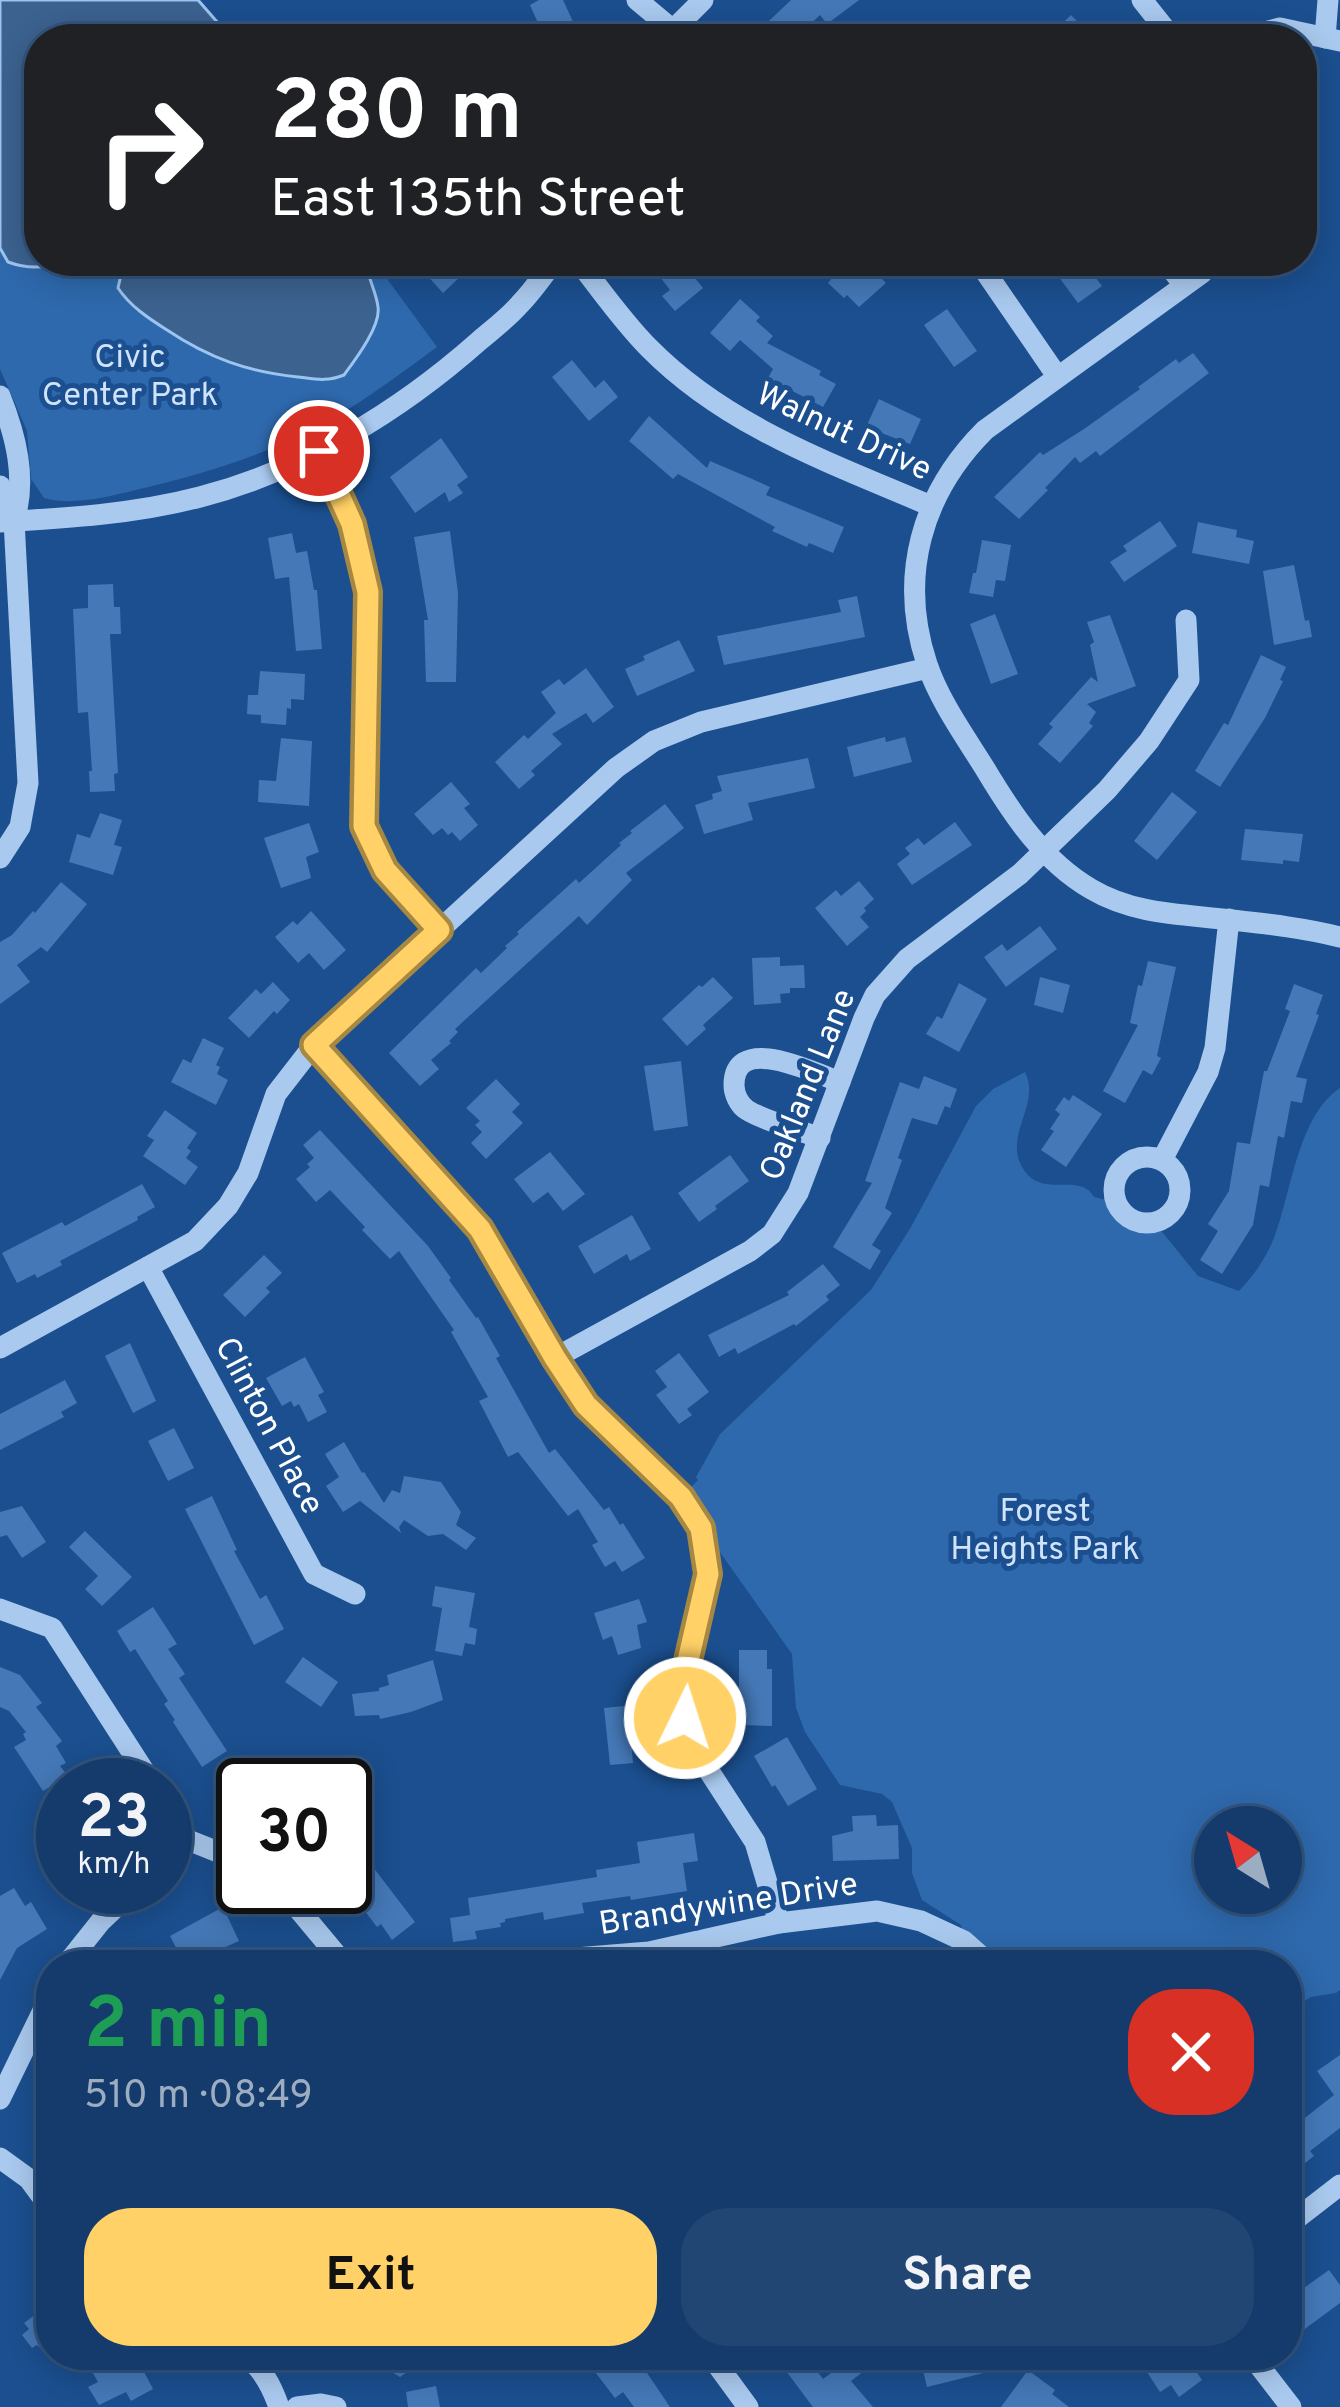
<!DOCTYPE html>
<meta charset="utf-8">
<style>
body{margin:0;font-family:Overpass,sans-serif;background:#214673;color:#f1f3f6;height:100vh;display:flex;flex-direction:column;font-size:45px;white-space:nowrap}
*{box-sizing:border-box;margin:0}
p{font-size:39px;color:#9dadc1}
.icon{flex:none;width:66px;height:66px;fill:none;stroke:currentColor;stroke-width:2;stroke-linecap:round;stroke-linejoin:round}
.map{position:relative;flex:1;overflow:hidden}
.side{position:absolute;left:36px;top:1950px;width:1266px;height:420px;display:flex;flex-direction:column;background:#143b6b;border-radius:48px;box-shadow:0 6px 30px #0003,0 0 0 3px #33557e}
.side>*{flex:none}
.banner{position:absolute;left:24px;top:24px;width:1293px;height:252px;border-radius:48px;box-shadow:0 6px 30px #0003,0 0 0 3px #33557e;background:#202124;color:#fff;overflow:hidden}
.needle{width:78px;rotate:323deg}
.fabs{position:absolute;left:1194px;top:1806px;display:grid;gap:24px}
.fabs a{display:grid;place-items:center;width:108px;height:108px;border-radius:50%;background:#143b6b;box-shadow:0 6px 30px #0003,0 0 0 3px #33557e;font-size:60px}
.speed{position:absolute;left:36px;top:1758px;display:flex;gap:24px;font-size:60px;font-weight:700;text-align:center}
.speed>*{display:grid;place-content:center;width:156px;height:156px;border-radius:50%;background:#143b6b;box-shadow:0 6px 30px #0003,0 0 0 3px #33557e;line-height:1}
.speed small{font-size:30px;font-weight:400}
.speed .limit{border:6px solid #111;border-radius:18px;background:#fff;color:#111}
.pin{position:absolute;display:grid;place-items:center;width:102px;height:102px;color:#fff;margin:-51px;border:6px solid #fff;border-radius:50%;box-shadow:0 3px 12px #0007}
.me{position:absolute;width:132px;margin:-66px;rotate:4deg;stroke-linejoin:round;filter:drop-shadow(0 0 9px #0008)}
.turn{display:flex;align-items:center;gap:42px;height:252px;padding:0 48px;font-size:54px}
.turn .icon{width:156px;height:156px;stroke-width:2.5}
.turn b{display:block;font-size:84px;line-height:102px}
.round{display:grid;place-items:center;flex:none;width:126px;height:126px;border-radius:48px;background:#214673}
.overview{display:flex;align-items:center;justify-content:space-between;height:204px;padding:0 48px}
h1{font-size:72px;font-weight:700;line-height:90px;color:#1e9e55}
.primary-button{display:flex;gap:24px;margin-top:auto;padding:24px 48px}
.primary-button a{flex:1;height:138px;border-radius:48px;background:#ffd166;color:#111;font-size:48px;font-weight:700;line-height:138px;text-align:center}
.primary-button a+a{background:#214673;color:#f1f3f6}
.map>svg:first-child{display:block}
.green{fill:#2e69ad;fill-rule:evenodd}
.water{fill:#3c6290;stroke:#9cc4f0;stroke-width:3}
.building{fill:#4478b7}
.lines{fill:none;stroke-linecap:round;stroke-linejoin:round}
.minor{stroke:#a9c9ee;stroke-width:21}
.route-casing{stroke:#a68842;stroke-width:30}
.route{stroke:#ffd166;stroke-width:21}
.labels{text-anchor:middle;stroke-width:10;stroke-linejoin:round;paint-order:stroke}
.park-label{font-size:33px;fill:#cfe3fa;stroke:#1b4f8f}
.street-label{font-size:33px;fill:#fff;stroke:#1b4f8f}
</style>
<div class="map">
<svg width="1340" height="2407" viewBox="0 0 1340 2407">
<rect width="100%" height="100%" fill="#1b4f8f"/>
<g class="green">
<path d="M0,0L39,39V261H374L437,347C397,376 357,407 312,430C256,458 197,476 136,490C107,497 73,506 44,498L31,479L27,431L0,369Z"/>
<path d="M1025,1072C1041,1103 1005,1134 1021,1165C1040,1202 1079,1170 1094,1197L1117,1203C1127,1217 1136,1223 1154,1222L1198,1276L1239,1291C1255,1274 1267,1257 1275,1235C1292,1190 1298,1116 1340,1088V1990L1336,1993L1311,1997L1287,2012V1965H991L964,1941L961,1925L922,1900L912,1873V1848L892,1802L882,1794L840,1785L805,1732L796,1708L792,1654L681,1497L698,1480L696,1477L720,1434L871,1290L911,1227L976,1106L993,1089ZM1215,1827H1281V1893H1215Z"/>
</g>
<g class="water">
<path d="M0,0H198L232,39H39V261H64C45,269 27,269 8,262L0,248Z"/>
<path d="M131,261H367C367,279 376,290 378,307C381,326 355,360 344,375C327,382 315,379 298,377C248,372 209,358 167,330C148,318 130,306 118,288L121,275Z"/>
</g>
<g class="building">
<path d="M539,0H563L581,39H545L530,5Z"/>
<path d="M791,0H859L827,24L820,15L795,39H750Z"/>
<path d="M1071,15L1094,39H1046Z"/>
<path d="M433,261H477L443,293L423,271Z"/>
<path d="M648,261H681L703,288L675,311L662,296L670,290Z"/>
<path d="M815,261H854L864,271L869,266L886,283L859,307L847,295L844,298L828,283L832,278Z"/>
<path d="M1047,261H1083L1102,286L1078,303Z"/>
<path d="M740,299L760,317L756,321L773,336L767,343L821,371L819,375L836,384L823,407L768,378L773,369L740,340L730,351L710,333Z"/>
<path d="M947,309L977,351L954,367L924,325Z"/>
<path d="M1193,353L1209,373L1100,456L1096,451L1080,463L1075,457L1045,488L1048,490L1019,519L994,497L1040,452L1043,455L1084,429L1140,389L1138,387L1176,359L1179,363Z"/>
<path d="M572,360L595,388L604,380L618,397L589,421L552,377Z"/>
<path d="M879,399L921,419L910,444L866,427Z"/>
<path d="M649,416L707,468L710,461L750,478L770,487L766,495L844,527L833,553L809,543L807,547L772,531L775,527L678,474L673,479L629,441Z"/>
<path d="M441,438L468,477L457,485L463,493L449,502L445,492L415,513L390,477Z"/>
<path d="M1160,521L1177,546L1124,582L1110,562L1127,551L1123,546Z"/>
<path d="M1198,522L1237,530L1236,537L1254,541L1249,564L1192,553Z"/>
<path d="M450,531L458,593L456,682H426L424,620H428L414,537Z"/>
<path d="M292,533L296,553L307,551L314,590H317L322,649L296,651L289,577L275,579L268,538Z"/>
<path d="M982,540L1011,545L1005,581L996,580L993,597L969,593L973,573H976Z"/>
<path d="M1294,565L1305,621L1309,620L1312,637L1274,645L1263,571Z"/>
<path d="M113,584L114,607H120L121,634H110L118,773L114,774L115,791L90,792L89,771H92L88,712L78,713L73,609L88,608V585Z"/>
<path d="M857,596L865,637L724,665L717,636L841,612L838,600Z"/>
<path d="M995,614L1018,674L991,684L970,624Z"/>
<path d="M1110,615L1136,686L1087,704L1096,712L1089,723L1093,726L1060,763L1038,744L1053,727L1049,724L1091,677L1098,682L1090,645L1094,642L1087,622Z"/>
<path d="M679,640L695,671L637,696L625,669L645,660L643,656Z"/>
<path d="M1261,655L1286,667L1280,680L1283,681L1265,718L1220,787L1195,771L1224,723L1228,725Z"/>
<path d="M586,668L614,707L593,723L586,713L552,734L562,744L531,771L535,775L519,789L495,762L524,735L528,739L556,713L541,692L559,679L564,685Z"/>
<path d="M260,671L305,674L304,700L291,699V709L287,708L286,725L261,723V715L247,714L248,695H258Z"/>
<path d="M885,737L886,742L905,737L912,762L854,777L847,747Z"/>
<path d="M281,738L312,741L309,806L258,802L259,780L276,781Z"/>
<path d="M808,758L815,788L748,803L753,820L704,834L695,805L713,799L712,794L722,791L717,776Z"/>
<path d="M451,782L470,804L464,808L478,825L460,841L452,832L448,835L442,828L433,835L414,814Z"/>
<path d="M1172,792L1197,812L1157,860L1134,841Z"/>
<path d="M665,804L684,828L626,873L632,880L587,925L579,916L455,1029L458,1032L449,1041L451,1043L431,1060L439,1069L420,1086L389,1053L476,968L481,973L507,948L505,946L519,934L517,932L576,879L579,883L621,845L619,843L632,833L630,831Z"/>
<path d="M100,813L122,820L114,845L122,847L113,875L69,862L77,834L90,838Z"/>
<path d="M955,822L972,845L912,885L897,864L910,854L905,848L918,838L924,845Z"/>
<path d="M309,823L319,852L306,857L311,878L281,888L264,838Z"/>
<path d="M1245,829L1303,834L1299,862L1283,860V864L1241,860Z"/>
<path d="M859,881L874,899L864,908L866,911L860,917L869,927L847,946L815,908L836,890L841,896Z"/>
<path d="M61,882L87,904L47,952L41,947L17,965L30,982L0,1004V942L12,935L33,911L35,913Z"/>
<path d="M311,911L346,950L324,970L309,953L298,963L275,937L293,921L297,925Z"/>
<path d="M1040,926L1057,949L1006,987L984,957L1002,944L1007,951Z"/>
<path d="M780,957V966L804,965L805,988H790V993L780,994L781,1003L754,1005L752,958Z"/>
<path d="M1148,961L1176,967L1157,1056L1161,1058L1152,1075L1143,1070L1125,1103L1103,1091L1138,1025L1130,1023L1138,985L1142,986Z"/>
<path d="M713,977L733,998L703,1025L706,1029L687,1046L662,1019L699,985L702,987Z"/>
<path d="M1040,977L1070,985L1063,1013L1034,1005Z"/>
<path d="M273,982L290,1000L277,1014L274,1011L249,1038L228,1018L256,989L261,994Z"/>
<path d="M959,983L987,999L959,1052L926,1034L937,1016L942,1019Z"/>
<path d="M1294,984L1323,995L1316,1014L1319,1015L1296,1077L1307,1079L1302,1103L1291,1101L1284,1138L1278,1136L1269,1187L1260,1185L1253,1225L1222,1274L1200,1260L1218,1231L1208,1224L1229,1191L1237,1142L1250,1144L1264,1071H1267L1290,1011L1285,1009Z"/>
<path d="M203,1038L224,1048L216,1065L220,1067L217,1074L228,1080L216,1105L171,1082L183,1059L191,1063Z"/>
<path d="M681,1061L688,1126L654,1131L644,1066Z"/>
<path d="M924,1076L957,1089L950,1108L945,1106L937,1125L912,1118L898,1158L902,1160L885,1208L892,1213L872,1245L881,1251L870,1270L833,1247L872,1183L865,1181L900,1082L919,1089Z"/>
<path d="M496,1079L520,1104L512,1112L523,1123L486,1159L471,1143L482,1132L475,1125L480,1121L466,1108Z"/>
<path d="M1073,1095L1102,1114L1066,1167L1041,1150L1054,1131L1050,1129L1060,1114L1055,1110L1064,1097L1069,1101Z"/>
<path d="M165,1110L197,1133L187,1148L191,1151L186,1158L198,1167L185,1185L143,1156L154,1140L147,1136Z"/>
<path d="M320,1130L428,1246L451,1278L449,1280L476,1318L478,1317L500,1356L496,1358L549,1453L555,1449L604,1510L609,1507L620,1525L623,1523L645,1558L622,1572L615,1561L605,1567L592,1545L598,1542L578,1509L568,1516L518,1452L508,1457L479,1401L488,1397L451,1332L454,1330L399,1251L390,1259L362,1230L365,1227L330,1190L316,1202L296,1179L310,1167L307,1164L314,1158L303,1145Z"/>
<path d="M550,1152L585,1194L563,1211L548,1192L533,1203L514,1179Z"/>
<path d="M730,1155L749,1181L715,1206L717,1209L699,1222L678,1193Z"/>
<path d="M142,1184L155,1207L137,1217L138,1220L60,1261L62,1265L37,1278L35,1274L17,1283L2,1253L62,1222L65,1226Z"/>
<path d="M632,1215L651,1249L630,1261L627,1254L594,1274L578,1246Z"/>
<path d="M264,1255L282,1273L266,1288L270,1292L245,1317L223,1295Z"/>
<path d="M823,1264L840,1285L826,1296L829,1300L796,1326L794,1324L738,1354L735,1348L719,1357L708,1335L789,1295L787,1292Z"/>
<path d="M130,1343L156,1401L133,1413L105,1356Z"/>
<path d="M679,1353L709,1392L687,1409L692,1415L679,1424L656,1395L667,1387L655,1371Z"/>
<path d="M305,1357L324,1392L318,1395L327,1412L308,1422L299,1404L294,1407L291,1401L282,1406L266,1378Z"/>
<path d="M65,1380L77,1403L61,1412L64,1417L0,1450V1414Z"/>
<path d="M174,1428L194,1468L168,1481L148,1441Z"/>
<path d="M344,1442L362,1473L364,1472L384,1503L392,1490L400,1493L404,1476L441,1482L461,1512L456,1525L476,1538L466,1550L443,1534L428,1536L404,1520L399,1527L401,1533L360,1501L343,1512L326,1486L339,1477L325,1454Z"/>
<path d="M212,1496L237,1550L234,1551L260,1599L266,1595L284,1629L254,1645L185,1509Z"/>
<path d="M22,1506L46,1542L22,1558L7,1535L0,1537V1512Z"/>
<path d="M85,1531L132,1577L102,1606L85,1589L98,1576L69,1547Z"/>
<path d="M435,1586L475,1593L469,1627L477,1629L475,1645L465,1643L462,1656L435,1651L442,1608L432,1606Z"/>
<path d="M639,1599L647,1622L637,1625L641,1648L618,1655L612,1636L603,1640L594,1613Z"/>
<path d="M153,1607L177,1644L168,1649L185,1674L179,1678L227,1751L202,1767L173,1722L175,1720L164,1704L168,1701L135,1649L130,1652L117,1631Z"/>
<path d="M739,1650H767V1669H772V1726L742,1725V1706H739Z"/>
<path d="M303,1657L338,1682L321,1707L285,1682Z"/>
<path d="M433,1660L443,1700L411,1712L380,1719L379,1715L355,1716L352,1694L379,1691V1688L389,1685L387,1675Z"/>
<path d="M0,1667L20,1675L42,1703L36,1707L62,1741L56,1746L66,1763L60,1766L68,1776L43,1791L14,1747L26,1740L23,1734L26,1732L9,1711L0,1707Z"/>
<path d="M634,1705L637,1739H631L633,1763L610,1765L604,1708Z"/>
<path d="M787,1737L817,1789L788,1806L775,1785L772,1787L754,1756Z"/>
<path d="M246,1756H252L300,1785H243V1802L225,1791Z"/>
<path d="M876,1815L877,1826L898,1825L899,1859L833,1861L832,1836L853,1831L852,1816Z"/>
<path d="M694,1833L698,1861L683,1863L687,1891L631,1900L630,1896L582,1903L584,1913L544,1920L543,1912L505,1919V1922L500,1923L501,1927L475,1931L477,1939L453,1942L450,1918L470,1915L468,1898L597,1877L596,1870L640,1863L637,1842Z"/>
<path d="M345,1837L360,1850L415,1922L392,1940L381,1924L377,1927L361,1906L366,1902L358,1891L360,1890L345,1874Z"/>
<path d="M14,1888L25,1906L31,1902L47,1929L17,1948L0,1980V1896Z"/>
<path d="M223,1907L239,1941L185,1965L170,1936Z"/>
<path d="M1340,2055V2128L1310,2151L1314,2156L1287,2177V2132L1334,2095L1317,2071Z"/>
<path d="M1329,2270L1340,2285V2303L1287,2342V2300Z"/>
<path d="M51,2303V2358L37,2345L32,2348L22,2335L29,2329L24,2323Z"/>
<path d="M97,2355H123L129,2367L139,2362L153,2389L131,2401L126,2392L99,2405L88,2387L98,2382L86,2361Z"/>
<path d="M363,2355H431L400,2377Z"/>
<path d="M582,2355H635L670,2407H634L623,2392L615,2398Z"/>
<path d="M774,2355H805L823,2379L853,2357L864,2371L851,2381L873,2407H813Z"/>
<path d="M928,2355H992L996,2370L927,2387L920,2357Z"/>
<path d="M1159,2355H1185L1202,2380L1179,2397L1171,2385L1160,2392L1143,2366Z"/>
<path d="M1028,2370L1055,2390L1052,2394L1069,2407H1001Z"/>
<path d="M436,2386L440,2407H408L406,2392Z"/>
</g>
<g class="lines">
<g class="minor">
<path d="M637,0L673,30"/>
<path d="M1142,0L1173,39"/>
<path d="M1325,38L1328,0"/>
<path d="M668,39L673,30L703,0"/>
<path d="M1238,39L1280,28L1340,41"/>
<path d="M578,261C601,290 623,322 649,348C727,427 831,463 931,506"/>
<path d="M978,261L1057,376"/>
<path d="M1165,261L1184,285"/>
<path d="M1213,261L1202,273L985,430C921,494 898,577 927,664C939,700 964,735 984,767C1012,814 1043,861 1091,889C1135,915 1183,914 1232,920C1268,924 1305,928 1340,937"/>
<path d="M0,396C16,436 27,479 14,521L28,783L20,827L0,858"/>
<path d="M319,451L352,523L368,592L364,826L385,870L439,930"/>
<path d="M0,486L14,521"/>
<path d="M0,522C68,518 135,514 200,497C304,470 400,411 479,341C493,329 508,318 520,304C533,291 543,275 555,261"/>
<path d="M314,1045L480,1229L555,1358L586,1405L681,1497L701,1528L708,1574L684,1678L685,1718L698,1754L755,1842L779,1923"/>
<path d="M820,1138C800,1130 764,1121 747,1110C739,1105 734,1094 734,1085C734,1032 815,1073 840,1082"/>
<circle cx="1147" cy="1190" r="33"/>
<path d="M1162,1160L1208,1072L1215,1048L1229,919"/>
<path d="M148,1267L314,1574L355,1594"/>
<path d="M0,1348L195,1241L228,1206L248,1173L276,1094L314,1045L616,768L654,741L701,722L928,668"/>
<path d="M555,1358L750,1251L772,1234L798,1193L864,1018L875,995L907,959L1020,874L1107,790L1149,741L1189,680L1186,620"/>
<path d="M0,1609L52,1628L153,1785"/>
<path d="M165,1804L188,1840L243,1862"/>
<path d="M165,1861L188,1840"/>
<path d="M280,1887L345,1965"/>
<path d="M66,1965L101,1921L137,1887"/>
<path d="M535,1965L539,1961L649,1952L779,1923L877,1911L921,1921L964,1941L991,1965"/>
<path d="M0,2099L51,1994"/>
<path d="M0,2158L29,2179L51,2209"/>
<path d="M1287,2226L1340,2185"/>
<path d="M243,2355C262,2366 272,2387 279,2407"/>
<path d="M710,2355L748,2407"/>
<path d="M1251,2355L1291,2407"/>
<path d="M297,2407L321,2404L336,2407"/>
</g>
</g>
<g class="lines">
<defs>
<path id="route" d="M319,451L352,524L368,592L364,826L385,870L439,930L314,1045L480,1229L555,1358L586,1405L681,1497L701,1528L708,1574L684,1678L685,1718"/>
</defs>
<use href="#route" class="route-casing"/>
<use href="#route" class="route"/>
</g>
<g class="labels">
<g class="park-label">
<text x="130" y="367">Civic<tspan x="130" dy="38">Center Park</tspan></text>
<text x="1045" y="1521">Forest<tspan x="1045" dy="38">Heights Park</tspan></text>
</g>
<g class="street-label">
<text transform="translate(845 430) rotate(25)" y="12">Walnut Drive</text>
<text transform="translate(806 1084) rotate(-68)" y="12">Oakland Lane</text>
<text transform="translate(271 1425) rotate(62)" y="12">Clinton Place</text>
<text transform="translate(728 1902) rotate(-9)" y="12">Brandywine Drive</text>
</g>
</g>
</svg>
<div class="fabs">
<a><svg class="needle" viewBox="-14 -14 28 28"><path d="M0-13l5 13h-10z" fill="#e53935"/><path d="M0 13l5-13h-10z" fill="#9dadc1"/></svg></a>
</div>
<div class="speed"><div>23<small>km/h</small></div><div class="limit">30</div></div>
<div class="pin" style="left:319px;top:451px;background:#d93025"><svg class="icon" aria-label="arrive" viewBox="0 0 24 24"><path d="M6 21V4h12l-3 4 3 4H6"/></svg></div>
<svg class="me" style="left:685px;top:1718px" viewBox="-20 -20 40 40"><circle r="17" fill="#ffd166" stroke="#fff" stroke-width="3"/><path d="M0-11L8 9 0 5-8 9z" fill="#fff"/></svg>
<div class="banner">
<div class="turn"><svg class="icon" aria-label="right" viewBox="0 0 24 24"><path d="M7 20v-9h11M14 6l5 5-5 5"/></svg><div><b>280 m</b>East 135th Street</div></div>
</div>
<section class="side">
<div class="overview"><div><h1>2 min</h1><p>510 m · 08:49</p></div><a class="round" style="background:#d93025;color:#fff"><svg class="icon" aria-label="close" viewBox="0 0 24 24"><path d="M6 6l12 12M18 6L6 18"/></svg></a></div>
<div class="primary-button"><a>Exit</a><a>Share</a></div>
</section>
</div>
